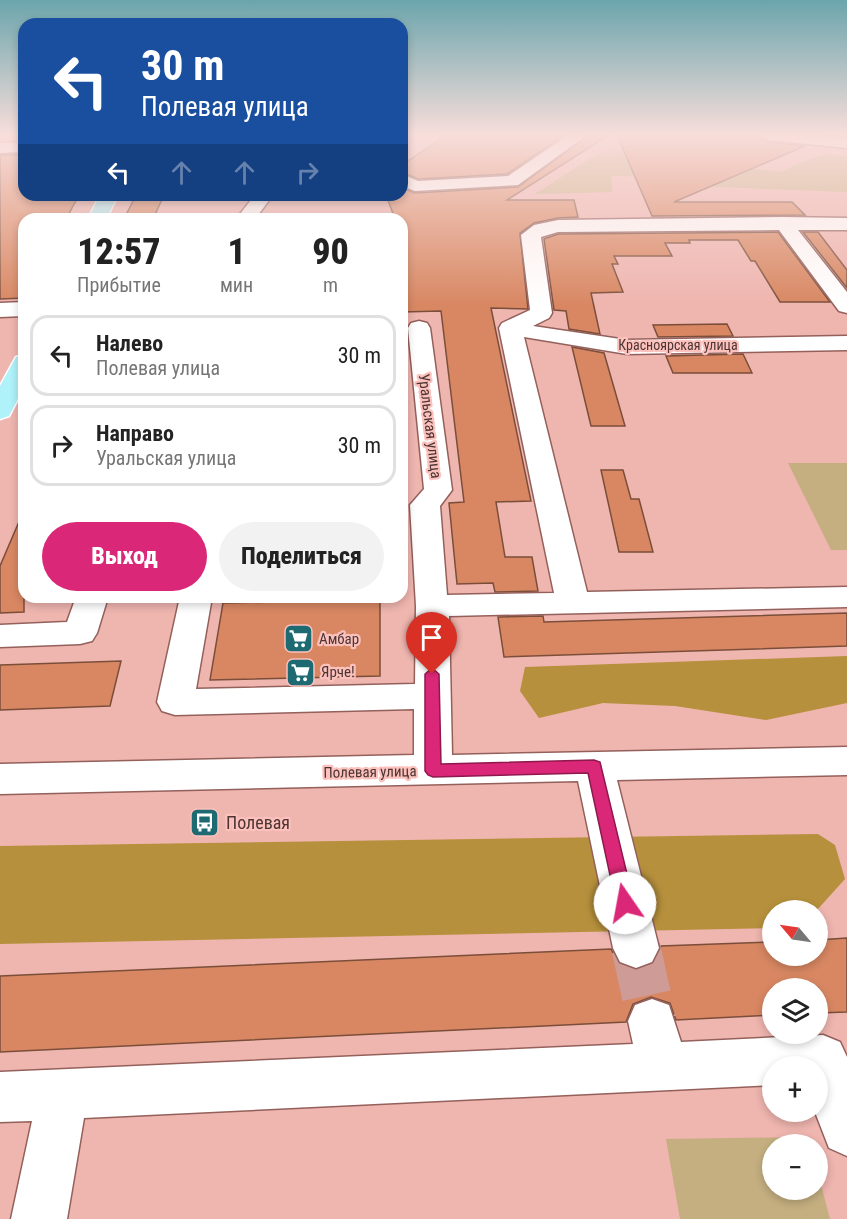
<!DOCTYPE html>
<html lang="ru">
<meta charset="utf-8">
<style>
body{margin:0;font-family:"Roboto Condensed",sans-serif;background:#f2f2f2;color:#222;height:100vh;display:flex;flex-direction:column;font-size:22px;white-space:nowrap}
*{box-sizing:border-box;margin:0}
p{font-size:20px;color:#767676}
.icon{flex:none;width:33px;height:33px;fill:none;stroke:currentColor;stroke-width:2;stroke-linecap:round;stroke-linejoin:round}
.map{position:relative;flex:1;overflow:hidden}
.sheet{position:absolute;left:18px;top:213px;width:390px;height:390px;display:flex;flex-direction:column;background:#fff;border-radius:18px;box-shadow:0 3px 9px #0003}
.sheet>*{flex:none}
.guide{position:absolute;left:18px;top:18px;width:390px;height:183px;border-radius:18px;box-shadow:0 3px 9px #0003;background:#1a4fa0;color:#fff;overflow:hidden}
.needle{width:39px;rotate:299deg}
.buttons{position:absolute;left:762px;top:900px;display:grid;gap:12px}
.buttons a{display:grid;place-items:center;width:66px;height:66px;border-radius:50%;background:#fff;box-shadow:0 3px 9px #0003;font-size:30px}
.pin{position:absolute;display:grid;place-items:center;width:51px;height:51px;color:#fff;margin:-62px -26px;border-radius:50% 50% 50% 0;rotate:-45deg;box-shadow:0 0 6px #0007}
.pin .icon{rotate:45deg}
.me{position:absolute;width:66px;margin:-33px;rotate:348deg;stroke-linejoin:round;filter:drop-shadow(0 0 4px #0008)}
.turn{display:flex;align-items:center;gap:21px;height:126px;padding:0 24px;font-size:27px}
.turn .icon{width:78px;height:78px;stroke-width:2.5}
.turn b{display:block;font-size:42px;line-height:51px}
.lanes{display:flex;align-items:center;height:57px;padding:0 24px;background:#0003;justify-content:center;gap:30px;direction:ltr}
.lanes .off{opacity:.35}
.eta{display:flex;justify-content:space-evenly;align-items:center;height:102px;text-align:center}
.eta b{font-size:36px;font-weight:800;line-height:42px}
.cta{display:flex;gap:12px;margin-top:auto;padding:12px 24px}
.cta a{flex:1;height:69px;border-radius:36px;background:#db2777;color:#fff;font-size:24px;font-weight:800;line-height:69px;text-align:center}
.cta a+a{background:#f2f2f2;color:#222}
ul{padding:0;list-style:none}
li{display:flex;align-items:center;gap:18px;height:81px;margin:0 12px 9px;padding:0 12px;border:3px solid #e0e0e0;border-radius:18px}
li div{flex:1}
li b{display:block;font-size:22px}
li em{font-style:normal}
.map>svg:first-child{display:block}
.green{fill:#c5af80}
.forest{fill:#b6903c}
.building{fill:#d88762;stroke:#7b4e3a;stroke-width:1.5}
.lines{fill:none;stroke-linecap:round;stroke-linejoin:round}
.minor-tunnel{stroke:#ce9b96;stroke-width:49;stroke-dasharray:49 24;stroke-linecap:butt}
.minor-casing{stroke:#94605b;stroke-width:3}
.major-casing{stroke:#fff;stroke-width:3}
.minor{fill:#fff;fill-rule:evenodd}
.major{fill:#aff2fa;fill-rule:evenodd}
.route{fill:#db2777;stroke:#8e194d;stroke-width:1.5}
.labels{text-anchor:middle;stroke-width:4.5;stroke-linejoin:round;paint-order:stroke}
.far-street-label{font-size:14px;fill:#4c3533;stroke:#fcc1bc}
.street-label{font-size:15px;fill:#4c3533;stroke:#fcc1bc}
.poi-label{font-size:15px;fill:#4c3533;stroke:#fcc1bc;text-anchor:start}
.near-poi-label{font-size:18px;fill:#4c3533;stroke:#fcc1bc;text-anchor:start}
</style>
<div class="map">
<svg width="847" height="1219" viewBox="0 0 847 1219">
<rect width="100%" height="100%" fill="#efb5af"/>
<g class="green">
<path d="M616,150L781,172L806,160L827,154L847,156V192L693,186L675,177L611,176L612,192L535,194L597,154Z"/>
<path d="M788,463H847V550H831Z"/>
<path d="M807,1137L809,1144H772V1190H818V1173L830,1219H680L666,1139Z"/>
</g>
<g class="forest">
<path d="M847,656V703L766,720L675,706L603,703L539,718L520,691L525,667Z"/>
<path d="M818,834L835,845L845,879L817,910H772V928L0,944V846Z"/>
</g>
<g class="building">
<path d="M447,135H564L507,174L418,179L402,172V165Z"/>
<path d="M589,135H609L507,200H574L578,217L558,218L534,223L520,233L528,309L491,308L531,501L496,502L505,557H532L538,591L495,592L493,583L457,584L449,503L464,502L441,311L402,312V219H395L386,195H402V188L415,193L518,187Z"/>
<path d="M617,135H756L768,142L805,146L674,202H792L805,215L652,216Z"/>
<path d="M0,155H24V195H79L66,219H24V298L0,299Z"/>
<path d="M136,195H164L153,219H124Z"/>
<path d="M778,232L830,302H780L755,261H751L738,240H689L690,243H665L672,256H614L618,264H612L623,292L591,293L600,334L569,329L566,311L554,310L544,239L558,234Z"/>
<path d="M803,232H818L847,270V288Z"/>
<path d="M727,324L733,336L658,337L653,325Z"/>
<path d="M572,347L604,353L625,426H591Z"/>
<path d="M743,354L752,373H673L666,356Z"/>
<path d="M601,470H623L631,499H639L653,552H619Z"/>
<path d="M24,510V612L0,613V566Z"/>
<path d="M380,600V676L210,680L223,603Z"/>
<path d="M847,613V646L504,657L498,617L543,616L544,622Z"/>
<path d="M121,661L110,706L0,710V665Z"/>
<path d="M847,938V1012L818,1013V988H772V1015L676,1020L670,1003L651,997L633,1004L626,1022L0,1052V976L611,949L619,964L637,970L654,963L661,946L772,942V956H818V940Z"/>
</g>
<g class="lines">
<path class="minor-tunnel" d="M636,948L652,1021"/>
<defs>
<g id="minor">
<path d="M568,135H587L518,185L415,191L402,186V174L418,181L508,176Z"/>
<path d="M760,135H818L847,138V148L768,140Z"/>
<path d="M24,142V152L0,153V143Z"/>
<path d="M255,195H273L255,219H236Z"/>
<path d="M783,217L847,218V230H798L847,292V313L839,311L779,230L558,232L541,237L552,313L549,318L533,326L627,340L847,336V350L627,354L524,337L587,592L847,587V607L449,616L452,755L847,747V775L617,780L659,948L652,962L636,968L620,962L613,948L578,781L0,794V764L414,755V709L175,715L162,711L157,702L180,597H212L196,689L415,684L416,606L410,505L424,489L408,328L411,323L419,321L427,323L430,328L452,490L440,506L447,595L554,593L499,328L502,323L530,310L521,235L534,225L558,220Z"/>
<path d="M24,302V316L0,317V303Z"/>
<path d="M76,597H108L97,633L92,641L80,644L0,647V625L67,622Z"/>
<path d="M652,999L669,1005L681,1042L823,1035L840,1042L847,1057V1156L829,1148L815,1112H818V1066H772V1085L84,1118L67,1219H11L32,1121L0,1122V1072L633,1044L628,1021L635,1005Z"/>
</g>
<g id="major">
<path d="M100,195H118L106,219H88Z"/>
<path d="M24,355V387L9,416L0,419V386L16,357Z"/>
</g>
</defs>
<use href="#minor" class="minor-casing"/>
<use href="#major" class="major-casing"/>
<use href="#minor" class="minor"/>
<use href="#major" class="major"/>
</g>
<linearGradient id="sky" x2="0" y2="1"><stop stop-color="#6ba5ac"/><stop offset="0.44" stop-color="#f8dedb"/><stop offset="1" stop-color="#f8dedb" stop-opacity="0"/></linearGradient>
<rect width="847" height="306" fill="url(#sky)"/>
<path class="route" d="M432,668L439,674L441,764L594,760L600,762L634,903L632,908L625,910L619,908L616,903L588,773L433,777L428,775L425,771V674Z"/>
<defs>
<symbol id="supermarket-square" viewBox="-11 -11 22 22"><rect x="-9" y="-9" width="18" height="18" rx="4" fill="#1e6a72" stroke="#fcc1bc"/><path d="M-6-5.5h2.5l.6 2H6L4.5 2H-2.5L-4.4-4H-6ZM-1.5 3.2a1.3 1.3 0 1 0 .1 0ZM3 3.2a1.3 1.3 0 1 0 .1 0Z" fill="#fff"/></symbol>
<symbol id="bus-square" viewBox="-11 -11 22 22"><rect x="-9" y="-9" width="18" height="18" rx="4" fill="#1e6a72" stroke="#fcc1bc"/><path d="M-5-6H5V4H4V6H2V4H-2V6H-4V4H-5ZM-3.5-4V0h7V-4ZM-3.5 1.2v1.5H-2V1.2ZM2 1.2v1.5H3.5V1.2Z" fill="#fff"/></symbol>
</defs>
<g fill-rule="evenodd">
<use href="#supermarket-square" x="282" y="622" width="33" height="33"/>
<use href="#supermarket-square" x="284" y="656" width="33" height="33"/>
<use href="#bus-square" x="188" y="806" width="33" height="33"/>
</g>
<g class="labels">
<g class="far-street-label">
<text x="678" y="350">Красноярская улица</text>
</g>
<g class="street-label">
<text transform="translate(430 426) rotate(83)" y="5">Уральская улица</text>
<text transform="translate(370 772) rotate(-1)" y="5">Полевая улица</text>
</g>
<g class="poi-label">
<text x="319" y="644">Амбар</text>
<text x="321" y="677">Ярче!</text>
</g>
<g class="near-poi-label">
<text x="226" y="829">Полевая</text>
</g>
</g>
</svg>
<div class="buttons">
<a><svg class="needle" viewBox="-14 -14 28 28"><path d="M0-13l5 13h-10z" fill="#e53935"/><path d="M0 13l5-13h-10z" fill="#767676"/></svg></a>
<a><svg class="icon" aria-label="layers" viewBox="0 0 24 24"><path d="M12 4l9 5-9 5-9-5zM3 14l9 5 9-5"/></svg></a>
<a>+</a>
<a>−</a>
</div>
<div class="pin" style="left:432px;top:674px;background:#d93025"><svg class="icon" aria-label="arrive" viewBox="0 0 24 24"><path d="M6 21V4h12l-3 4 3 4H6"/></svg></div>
<svg class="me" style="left:625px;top:903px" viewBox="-20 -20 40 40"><circle r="19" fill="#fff"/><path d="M0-13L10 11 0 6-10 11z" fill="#db2777"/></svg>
<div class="guide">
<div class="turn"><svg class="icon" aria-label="left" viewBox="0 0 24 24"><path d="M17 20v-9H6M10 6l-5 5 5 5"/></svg><div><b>30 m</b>Полевая улица</div></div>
<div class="lanes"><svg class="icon" aria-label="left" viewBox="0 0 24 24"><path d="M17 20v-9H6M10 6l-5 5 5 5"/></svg><svg class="icon off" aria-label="ahead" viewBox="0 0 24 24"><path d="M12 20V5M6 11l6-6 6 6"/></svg><svg class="icon off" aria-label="ahead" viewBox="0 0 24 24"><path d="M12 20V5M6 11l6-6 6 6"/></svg><svg class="icon off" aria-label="right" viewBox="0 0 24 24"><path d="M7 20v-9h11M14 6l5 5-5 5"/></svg></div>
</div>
<section class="sheet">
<div class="eta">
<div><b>12:57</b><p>Прибытие</p></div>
<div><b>1</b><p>мин</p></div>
<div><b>90</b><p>m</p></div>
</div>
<ul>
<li><svg class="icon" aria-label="left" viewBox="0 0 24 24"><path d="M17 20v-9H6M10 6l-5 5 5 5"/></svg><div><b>Налево</b><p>Полевая улица</p></div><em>30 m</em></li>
<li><svg class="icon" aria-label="right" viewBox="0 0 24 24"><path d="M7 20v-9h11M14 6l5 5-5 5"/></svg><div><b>Направо</b><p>Уральская улица</p></div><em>30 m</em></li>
</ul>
<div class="cta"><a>Выход</a><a>Поделиться</a></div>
</section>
</div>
